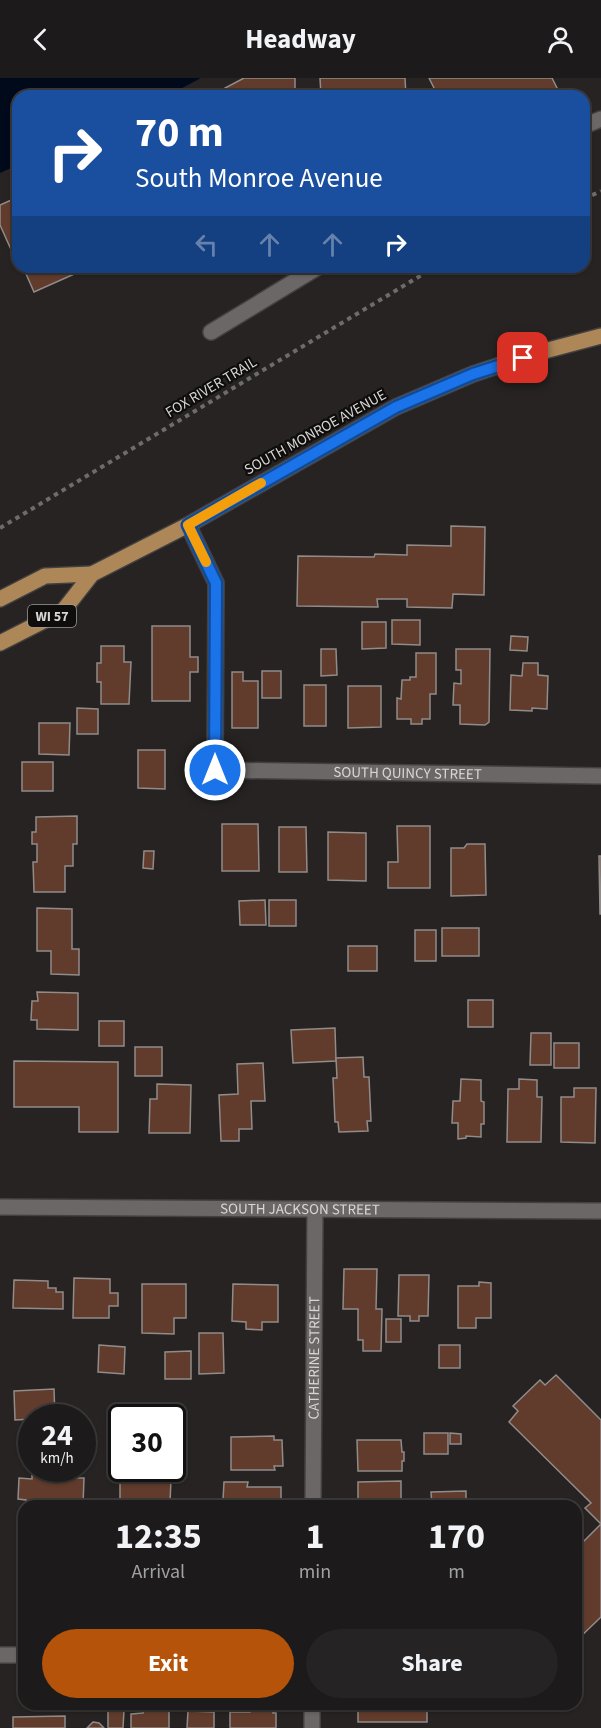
<!DOCTYPE html>
<style>
body{margin:0;font-family:"Source Sans 3",sans-serif;background:#252323;color:#f1f3f6;height:100vh;display:flex;flex-direction:column;font-size:22px;white-space:nowrap}
*{box-sizing:border-box;margin:0}
p{font-size:20px;color:#a0a1a2}
.icon{flex:none;width:33px;height:33px;fill:none;stroke:currentColor;stroke-width:2;stroke-linecap:round;stroke-linejoin:round}
.map{position:relative;flex:1;overflow:hidden}
.drawer{position:absolute;left:18px;top:1422px;width:564px;height:210px;display:flex;flex-direction:column;background:#1c1a1a;border-radius:18px;box-shadow:0 2px 4px #0004,0 0 0 2px #3a3839}
.drawer>*{flex:none}
.banner{position:absolute;left:12px;top:12px;width:578px;height:183px;border-radius:18px;box-shadow:0 2px 4px #0004,0 0 0 2px #3a3839;background:#1a4fa0;color:#fff;overflow:hidden}
.speed{position:absolute;left:18px;top:1326px;display:flex;gap:12px;font-size:30px;font-weight:700;text-align:center}
.speed>*{display:grid;place-content:center;width:78px;height:78px;border-radius:50%;background:#1c1a1a;box-shadow:0 2px 4px #0004,0 0 0 2px #3a3839;line-height:1}
.speed small{font-size:15px;font-weight:400}
.speed .limit{border:3px solid #111;border-radius:9px;background:#fff;color:#111}
.pin{position:absolute;display:grid;place-items:center;width:51px;height:51px;color:#fff;margin:-26px;border-radius:12px;box-shadow:0 3px 9px #0006}
.me{position:absolute;width:66px;margin:-33px;rotate:0deg;stroke-linejoin:round;filter:drop-shadow(0 0 4px #0008)}
.turn{display:flex;align-items:center;gap:21px;height:126px;padding:0 24px;font-size:27px}
.turn .icon{width:78px;height:78px;stroke-width:2.5}
.turn b{display:block;font-size:42px;line-height:51px}
.lanes{display:flex;align-items:center;height:57px;padding:0 24px;background:#0003;justify-content:center;gap:30px;direction:ltr}
.lanes .off{opacity:.35}
.eta{display:flex;justify-content:space-evenly;align-items:center;height:102px;text-align:center}
.eta b{font-size:36px;font-weight:700;line-height:42px}
.cta{display:flex;gap:12px;margin-top:auto;padding:12px 24px}
.cta a{flex:1;height:69px;border-radius:36px;background:#b45309;color:#fff;font-size:24px;font-weight:700;line-height:69px;text-align:center}
.cta a+a{background:#252323;color:#f1f3f6}
header{display:flex;justify-content:space-between;align-items:center;height:78px;padding:0 24px;background:#1c1a1a;font-size:27px;font-weight:700}
.map>svg:first-child{display:block}
.water{fill:#000a1b}
.building{fill:#613b2b;stroke:#908c8a;stroke-width:1.5}
.lines{fill:none;stroke-linecap:round;stroke-linejoin:round}
.minor-casing{stroke:#434140;stroke-width:18}
.primary-casing{stroke:#434140;stroke-width:18}
.path{stroke:#6e6c6b;stroke-width:4;stroke-dasharray:4.5 4.5;stroke-linecap:butt}
.minor{stroke:#6b6766;stroke-width:15}
.primary{stroke:#ae8759;stroke-width:15}
.route-casing{stroke:#114b97;stroke-width:15}
.route{stroke:#1a73e8;stroke-width:10}
.slow{stroke:#f59e0b;stroke-width:10}
.labels{text-anchor:middle;stroke-width:4.5;stroke-linejoin:round;paint-order:stroke}
.shield{fill:#0e0d0c;stroke:#9b9a99;stroke-width:1.5}
.shield-label{font-size:14px;font-weight:bold;fill:#d8d6d5}
.street-label{font-size:15px;fill:#d8d6d5;stroke:#0e0d0c}
</style>
<header><svg class="icon" aria-label="back" viewBox="0 0 24 24"><path d="M15 5l-7 7 7 7"/></svg>Headway<svg class="icon" aria-label="person" viewBox="0 0 24 24"><circle cx="12" cy="8" r="4"/><path d="M4 21q1-7 8-7t8 7"/></svg></header>
<div class="map">
<svg width="601" height="1650" viewBox="0 0 601 1650">
<rect width="100%" height="100%" fill="#262322"/>
<path class="water" d="M0,0H201L167,18H18V87L0,95Z"/>
<g class="building">
<path d="M244,0H295V18H210Z"/>
<path d="M320,0H405L406,18H321Z"/>
<path d="M429,0H552L561,18H438Z"/>
<path d="M18,119V178L16,174L13,176L0,147V127Z"/>
<path d="M23,189H90L34,214Z"/>
<path d="M451,448L485,449L484,517L453,516L452,530L407,529V521H377L378,529L297,528L298,478L374,479L375,476L407,477V467L451,468Z"/>
<path d="M392,542H420V567L392,566Z"/>
<path d="M362,544H386V570L362,571Z"/>
<path d="M152,548H190V579H198V594H190V623H152Z"/>
<path d="M511,558L528,559L527,573L510,572Z"/>
<path d="M101,568H124V584H131L129,626H101V604H97V585H101Z"/>
<path d="M321,571H336L337,597L321,598Z"/>
<path d="M456,571H490L489,644L485,647L460,646V627H453L454,605L461,606V592H456Z"/>
<path d="M416,575H436V616H430V641H422V646H411V641H397V620L401,621L402,602H410V599H416Z"/>
<path d="M523,585H538V597L548,598L547,631L532,630V633L510,632L511,597L522,598Z"/>
<rect x="262" y="593" width="19" height="27"/>
<path d="M232,594H243V603H258V650H232Z"/>
<rect x="304" y="607" width="22" height="41"/>
<path d="M348,608H381V649L348,650Z"/>
<path d="M77,630L98,631V656H77Z"/>
<path d="M39,645H70L69,677L39,676Z"/>
<path d="M138,672H165V711L138,710Z"/>
<rect x="22" y="684" width="31" height="29"/>
<path d="M77,738V766H73V788H65V814H34L33,784H37V766H32V754H36V739Z"/>
<path d="M222,746H258L259,793H222Z"/>
<path d="M397,748H430V810H388V784H398Z"/>
<path d="M279,749H306L307,794H279Z"/>
<path d="M328,754L366,755V803L328,802Z"/>
<path d="M467,766H485L486,817L451,818V770H464Z"/>
<path d="M144,773H154L153,791L143,790Z"/>
<path d="M599,778H601V836H600Z"/>
<path d="M265,822L266,847H240L239,823Z"/>
<rect x="269" y="822" width="27" height="26"/>
<path d="M37,830L72,831V871H79V897L51,896V873H37Z"/>
<rect x="442" y="850" width="37" height="28"/>
<rect x="415" y="852" width="21" height="31"/>
<rect x="348" y="868" width="29" height="25"/>
<path d="M37,914L78,915V952L37,951V942H31L32,923H38Z"/>
<rect x="468" y="922" width="25" height="27"/>
<rect x="99" y="943" width="25" height="25"/>
<path d="M335,950L336,983L293,985L291,952Z"/>
<path d="M531,955H551V987H530Z"/>
<rect x="554" y="965" width="25" height="25"/>
<rect x="135" y="969" width="27" height="29"/>
<path d="M363,979L364,999H369L371,1043H367L368,1053L339,1054L338,1044H335L333,1000H337L336,980Z"/>
<path d="M14,983L118,984V1054H79V1029H14Z"/>
<path d="M263,985L265,1023H251L252,1051H239V1063H221L219,1017L238,1016L237,986Z"/>
<path d="M461,1001L481,1002V1023L484,1024V1046H481V1059L466,1058V1060L458,1061V1045H452L453,1023H460Z"/>
<path d="M519,1001L537,1002V1019H542L541,1064H507L508,1011H519Z"/>
<path d="M157,1006L191,1007L190,1055H149L150,1021H157Z"/>
<path d="M574,1010H596L595,1065L561,1064V1019H574Z"/>
<path d="M344,1191H377L376,1231H382L381,1273H363V1262H358V1231H343Z"/>
<path d="M399,1197H429L428,1238H419V1243H410V1238H398Z"/>
<path d="M74,1200L110,1201V1215H118V1228H109V1240H73Z"/>
<path d="M14,1202L48,1203V1210H56V1214H63V1231L13,1230Z"/>
<path d="M479,1204L491,1205V1240H476V1250H458V1208H479Z"/>
<path d="M142,1206H186V1240H174V1256L142,1255Z"/>
<path d="M233,1206L278,1207V1244H262V1252L246,1251V1244L232,1243Z"/>
<rect x="386" y="1241" width="15" height="23"/>
<path d="M199,1255H223L224,1295L199,1296Z"/>
<path d="M99,1267L125,1269L124,1296L98,1294Z"/>
<rect x="439" y="1267" width="21" height="23"/>
<path d="M191,1273V1301H165V1274Z"/>
<path d="M556,1297L601,1342V1539L576,1563V1471L601,1446L585,1430L591,1425L509,1344L518,1333L513,1328L540,1302L545,1307Z"/>
<path d="M54,1311L55,1340H32V1341L15,1342L14,1313Z"/>
<rect x="424" y="1355" width="24" height="21"/>
<path d="M450,1355L461,1356V1366H450Z"/>
<path d="M274,1358V1362H282L283,1388H274L275,1392H231V1359Z"/>
<path d="M357,1362H401L402,1374H404V1383H402V1393H358Z"/>
<path d="M32,1397H54V1400H84L83,1428L26,1427V1422L18,1421L19,1400L32,1401Z"/>
<path d="M120,1401H171L170,1425H120Z"/>
<path d="M401,1403V1428H358V1404Z"/>
<path d="M224,1404H248L247,1409H281V1428H243V1422H223Z"/>
<path d="M466,1413V1425L492,1424V1428H432L431,1414Z"/>
<path d="M18,1478H24V1514H17Z"/>
<path d="M364,1626H427V1644H358V1631H364Z"/>
<path d="M467,1626H491V1632L467,1633Z"/>
<path d="M143,1629L169,1630V1650H131V1636L143,1635Z"/>
<path d="M250,1631H274L273,1635H276V1650H230V1634H250Z"/>
<path d="M108,1632H124L123,1650H108Z"/>
<path d="M188,1633L214,1634V1650H187Z"/>
<path d="M65,1638V1650H13V1639Z"/>
<path d="M93,1644L99,1645L104,1650H87Z"/>
</g>
<g class="lines">
<defs>
<g id="minor">
<path d="M584,48L601,41"/>
<path d="M211,254L318,189"/>
<path id="s1" d="M188,447L216,505L215,692L601,698"/>
<path id="s2" d="M0,1129L601,1133"/>
<path id="s3" d="M313,1428L315,1131"/>
<path d="M0,1577H24"/>
<path d="M312,1650V1626"/>
</g>
<g id="primary">
<path d="M0,521L45,498L92,496"/>
<path d="M0,565L63,533L92,496L188,447L396,329L473,296L537,275L601,258"/>
</g>
</defs>
<use href="#minor" class="minor-casing"/>
<use href="#primary" class="primary-casing"/>
<g class="path">
<path d="M584,121L601,113"/>
<path d="M0,450L435,189"/>
</g>
<use href="#minor" class="minor"/>
<use href="#primary" class="primary"/>
</g>
<g class="lines">
<defs>
<path id="route" d="M215,692L216,505L188,447L396,329L473,296L523,280"/>
</defs>
<use href="#route" class="route-casing"/>
<use href="#route" class="route"/>
<path class="slow" d="M206,484L188,447L261,405"/>
</g>
<g class="labels">
<rect class="shield" x="28" y="527" width="48" height="22" rx="4.5"/>
<g class="shield-label">
<text x="52" y="543">WI 57</text>
</g>
<g class="street-label">
<text transform="translate(211 309) rotate(-31)" y="5">FOX RIVER TRAIL</text>
<text transform="translate(315 354) rotate(-29)" y="5">SOUTH MONROE AVENUE</text>
<text dy="5" stroke="none"><textPath href="#s1" startOffset="444">SOUTH QUINCY STREET</textPath></text>
<text dy="5" stroke="none"><textPath href="#s2" startOffset="300">SOUTH JACKSON STREET</textPath></text>
<text dy="5" stroke="none"><textPath href="#s3" startOffset="148">CATHERINE STREET</textPath></text>
</g>
</g>
</svg>
<div class="speed"><div>24<small>km/h</small></div><div class="limit">30</div></div>
<div class="pin" style="left:523px;top:280px;background:#d93025"><svg class="icon" aria-label="arrive" viewBox="0 0 24 24"><path d="M6 21V4h12l-3 4 3 4H6"/></svg></div>
<svg class="me" style="left:215px;top:692px" viewBox="-20 -20 40 40"><circle r="17" fill="#1a73e8" stroke="#fff" stroke-width="3"/><path d="M0-11L8 9 0 5-8 9z" fill="#fff"/></svg>
<div class="banner">
<div class="turn"><svg class="icon" aria-label="right" viewBox="0 0 24 24"><path d="M7 20v-9h11M14 6l5 5-5 5"/></svg><div><b>70 m</b>South Monroe Avenue</div></div>
<div class="lanes"><svg class="icon off" aria-label="left" viewBox="0 0 24 24"><path d="M17 20v-9H6M10 6l-5 5 5 5"/></svg><svg class="icon off" aria-label="ahead" viewBox="0 0 24 24"><path d="M12 20V5M6 11l6-6 6 6"/></svg><svg class="icon off" aria-label="ahead" viewBox="0 0 24 24"><path d="M12 20V5M6 11l6-6 6 6"/></svg><svg class="icon" aria-label="right" viewBox="0 0 24 24"><path d="M7 20v-9h11M14 6l5 5-5 5"/></svg></div>
</div>
<section class="drawer">
<div class="eta">
<div><b>12:35</b><p>Arrival</p></div>
<div><b>1</b><p>min</p></div>
<div><b>170</b><p>m</p></div>
</div>
<div class="cta"><a>Exit</a><a>Share</a></div>
</section>
</div>
